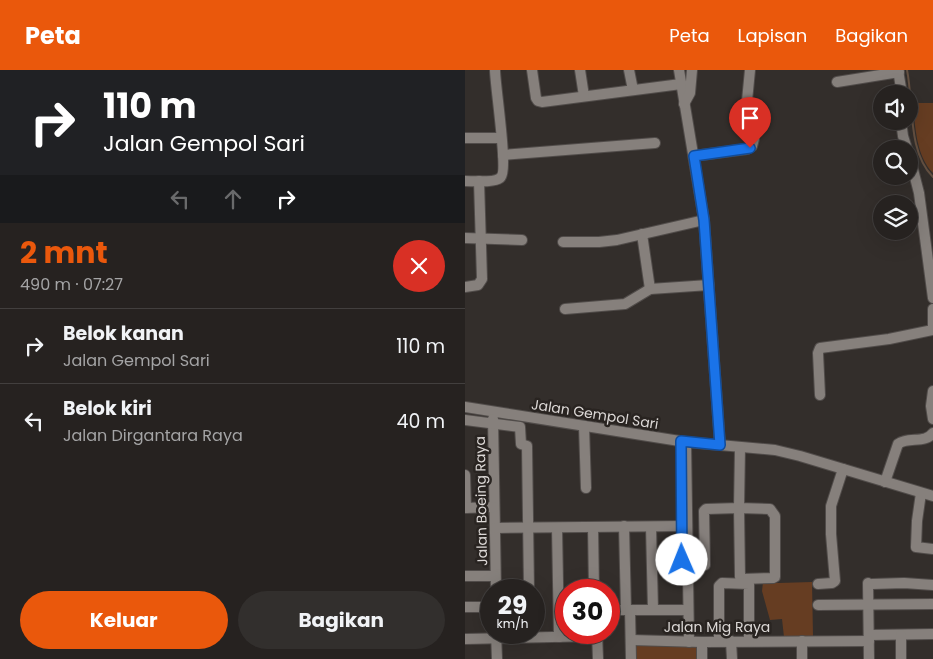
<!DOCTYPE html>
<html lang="id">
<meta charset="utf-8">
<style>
body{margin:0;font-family:Poppins,sans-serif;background:#322f2d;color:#f1f3f6;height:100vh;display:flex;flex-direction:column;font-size:19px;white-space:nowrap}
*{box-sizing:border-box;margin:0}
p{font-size:16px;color:#a4a4a5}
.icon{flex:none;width:28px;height:28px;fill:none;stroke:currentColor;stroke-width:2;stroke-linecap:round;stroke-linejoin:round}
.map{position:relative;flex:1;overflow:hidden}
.details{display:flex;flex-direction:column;background:#262220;width:465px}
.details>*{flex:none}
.guide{background:#202124;color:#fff;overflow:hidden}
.fabs{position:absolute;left:408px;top:15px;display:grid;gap:10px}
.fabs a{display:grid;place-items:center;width:45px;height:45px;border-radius:50%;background:#262220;box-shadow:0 5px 20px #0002,0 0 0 1px #423f3e;font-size:25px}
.speed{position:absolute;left:15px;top:509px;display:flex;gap:10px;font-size:25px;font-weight:700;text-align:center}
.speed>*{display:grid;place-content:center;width:65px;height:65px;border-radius:50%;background:#262220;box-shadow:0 5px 20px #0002,0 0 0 1px #423f3e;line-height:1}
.speed small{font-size:12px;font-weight:400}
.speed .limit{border:8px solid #d22;background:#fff;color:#111}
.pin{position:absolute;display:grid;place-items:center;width:42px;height:42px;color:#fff;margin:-51px -21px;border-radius:50% 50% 50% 0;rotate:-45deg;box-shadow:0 0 5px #0007}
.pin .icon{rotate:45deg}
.me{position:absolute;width:55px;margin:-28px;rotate:359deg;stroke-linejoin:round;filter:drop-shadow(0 0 4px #0008)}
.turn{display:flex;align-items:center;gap:18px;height:105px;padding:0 20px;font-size:22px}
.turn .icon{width:65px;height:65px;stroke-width:2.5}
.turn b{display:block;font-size:35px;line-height:42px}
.lanes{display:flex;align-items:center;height:48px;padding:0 20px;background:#0003;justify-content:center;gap:25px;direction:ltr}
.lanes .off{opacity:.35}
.round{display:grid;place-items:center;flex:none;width:52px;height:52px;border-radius:26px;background:#322f2d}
.summary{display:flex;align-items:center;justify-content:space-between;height:85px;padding:0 20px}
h1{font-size:30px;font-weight:700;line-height:38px;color:#ea580c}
.action{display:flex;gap:10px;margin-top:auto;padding:10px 20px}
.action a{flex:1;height:58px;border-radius:30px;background:#ea580c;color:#fff;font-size:20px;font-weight:700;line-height:58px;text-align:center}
.action a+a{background:#322f2d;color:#f1f3f6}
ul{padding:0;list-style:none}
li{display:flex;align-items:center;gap:15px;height:75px;padding:0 20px;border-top:1px solid #423f3e}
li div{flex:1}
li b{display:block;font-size:19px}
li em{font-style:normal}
header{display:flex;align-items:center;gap:30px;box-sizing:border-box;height:70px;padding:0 25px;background:#ea580c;color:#fff}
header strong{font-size:24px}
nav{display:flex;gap:28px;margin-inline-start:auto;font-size:18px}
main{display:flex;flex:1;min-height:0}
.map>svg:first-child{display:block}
.green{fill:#663d22}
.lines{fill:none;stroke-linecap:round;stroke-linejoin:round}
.stream{stroke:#645041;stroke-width:2}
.minor-casing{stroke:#514c4a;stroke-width:12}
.minor{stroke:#86807c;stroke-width:10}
.route-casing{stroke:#114b97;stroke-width:12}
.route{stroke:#1a73e8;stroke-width:9}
.labels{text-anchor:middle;stroke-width:5;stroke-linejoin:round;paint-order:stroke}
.street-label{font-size:14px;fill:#dcd8d6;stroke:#292421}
</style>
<header>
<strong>Peta</strong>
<nav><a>Peta</a><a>Lapisan</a><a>Bagikan</a></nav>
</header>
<main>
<section class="details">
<div class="guide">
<div class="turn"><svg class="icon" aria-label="right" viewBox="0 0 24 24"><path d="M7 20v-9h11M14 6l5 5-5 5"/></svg><div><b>110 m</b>Jalan Gempol Sari</div></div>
<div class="lanes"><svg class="icon off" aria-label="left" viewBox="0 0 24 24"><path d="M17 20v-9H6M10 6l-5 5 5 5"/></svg><svg class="icon off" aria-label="ahead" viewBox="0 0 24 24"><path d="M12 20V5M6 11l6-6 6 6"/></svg><svg class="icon" aria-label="right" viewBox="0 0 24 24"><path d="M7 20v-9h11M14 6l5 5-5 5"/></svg></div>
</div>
<div class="summary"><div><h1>2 mnt</h1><p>490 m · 07:27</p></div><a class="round" style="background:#d93025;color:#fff"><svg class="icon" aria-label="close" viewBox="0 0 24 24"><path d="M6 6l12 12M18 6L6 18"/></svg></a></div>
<ul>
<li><svg class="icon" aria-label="right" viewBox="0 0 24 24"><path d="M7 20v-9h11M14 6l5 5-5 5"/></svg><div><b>Belok kanan</b><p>Jalan Gempol Sari</p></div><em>110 m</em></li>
<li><svg class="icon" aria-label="left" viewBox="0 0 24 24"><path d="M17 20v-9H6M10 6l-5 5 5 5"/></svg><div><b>Belok kiri</b><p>Jalan Dirgantara Raya</p></div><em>40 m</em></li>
</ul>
<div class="action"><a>Keluar</a><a>Bagikan</a></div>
</section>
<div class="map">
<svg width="468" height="589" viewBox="0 0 468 589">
<rect width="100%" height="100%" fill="#332e2b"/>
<g class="green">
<path d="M448,33H468V103C451,86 450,55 448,33Z"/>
<path d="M298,512L314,513L347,512L348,566L319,567L317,549L305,550L297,521Z"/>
<path d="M168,574L234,575V589H169Z"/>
</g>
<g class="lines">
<path class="stream" d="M442,0C449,33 442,81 468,107"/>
<defs>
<g id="minor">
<path d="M67,0L71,28L73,31L77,32L216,14"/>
<path d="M115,0L119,26"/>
<path d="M164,0L168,20"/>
<path d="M214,0L239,150L255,375"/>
<path d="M433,0L437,24"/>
<path d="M372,12L434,2"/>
<path d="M219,34L225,23L227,0"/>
<path d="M436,51L438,66L442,79"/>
<path d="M0,68H36"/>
<path d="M444,84L454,123L468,228"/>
<path d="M38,85L190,73"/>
<path d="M229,86L282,79L287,76L289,69L282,31L285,0"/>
<path d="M0,111C8,111 29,113 35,108C44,102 30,16 30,0"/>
<path d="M177,164L185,219"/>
<path d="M0,168L57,170"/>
<path d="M98,172H134L152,170L239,150"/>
<path d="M0,217L13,215L17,209L14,111"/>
<path d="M100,239L160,234L185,219L244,215"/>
<path d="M468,239V257"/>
<path d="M468,321L466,336L468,349"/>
<path d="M355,325L353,283L355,278L424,269L468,260"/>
<path d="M0,337L221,372L310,380L335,386L468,426"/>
<path d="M28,349L31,520"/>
<path d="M0,350L55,357L56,374L62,376L64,520"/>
<path d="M119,356L121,418"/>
<path d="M221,372L224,572"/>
<path d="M0,405L1,438"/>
<path d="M420,412L433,374C443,366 460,374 468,363"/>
<path d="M456,423L452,451L451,477L468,479"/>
<path d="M0,438L29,437"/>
<path d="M159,456L161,540"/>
<path d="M128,457L129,520"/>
<path d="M186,457L188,540"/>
<path d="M30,458L221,456"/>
<path d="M92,458L94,567"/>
<path d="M240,495L239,441L241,439L274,438L305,439L310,446V507L308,508L277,509L275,507L274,438L275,377"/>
<path d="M0,506H30"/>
<path d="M403,513L404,589"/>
<path d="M353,514L367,513L370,511L366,464V436L378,399"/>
<path d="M407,514L439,513L468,515"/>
<path d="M353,535L468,534"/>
<path d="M0,537H26"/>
<path d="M144,540H223"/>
<path d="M165,540L166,589"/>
<path d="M132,562L133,589"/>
<path d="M31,563L32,589"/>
<path d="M404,565L468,564"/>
<path d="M436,565V589"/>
<path d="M0,569L132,566"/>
<path d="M166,570L237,572L404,571"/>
<path d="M254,571V516L257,513L284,514V571"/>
<path d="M266,571L267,589"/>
<path d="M237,572V589"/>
<path d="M337,589V571"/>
</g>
</defs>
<use href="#minor" class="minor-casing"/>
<use href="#minor" class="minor"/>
</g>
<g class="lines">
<defs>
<path id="route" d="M217,490L216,371L255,375L239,150L229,86L285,78"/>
</defs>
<use href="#route" class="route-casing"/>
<use href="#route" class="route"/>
</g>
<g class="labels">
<g class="street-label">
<text transform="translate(130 344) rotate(9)" y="5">Jalan Gempol Sari</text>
<text transform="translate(16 431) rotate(-91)" y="5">Jalan Boeing Raya</text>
<text x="252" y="562">Jalan Mig Raya</text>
</g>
</g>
</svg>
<div class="fabs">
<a><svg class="icon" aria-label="sound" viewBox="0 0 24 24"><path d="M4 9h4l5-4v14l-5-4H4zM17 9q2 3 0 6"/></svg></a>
<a><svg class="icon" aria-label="search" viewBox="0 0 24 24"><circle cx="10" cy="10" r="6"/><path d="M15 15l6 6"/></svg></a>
<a><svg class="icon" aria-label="layers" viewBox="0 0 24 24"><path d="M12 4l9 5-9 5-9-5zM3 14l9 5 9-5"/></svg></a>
</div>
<div class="speed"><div>29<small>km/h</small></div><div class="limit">30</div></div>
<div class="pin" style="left:285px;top:78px;background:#d93025"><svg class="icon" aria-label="arrive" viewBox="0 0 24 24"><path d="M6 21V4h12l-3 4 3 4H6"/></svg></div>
<svg class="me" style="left:217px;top:490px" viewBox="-20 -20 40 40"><circle r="19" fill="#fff"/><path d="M0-13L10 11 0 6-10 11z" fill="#1a73e8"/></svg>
</div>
</main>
